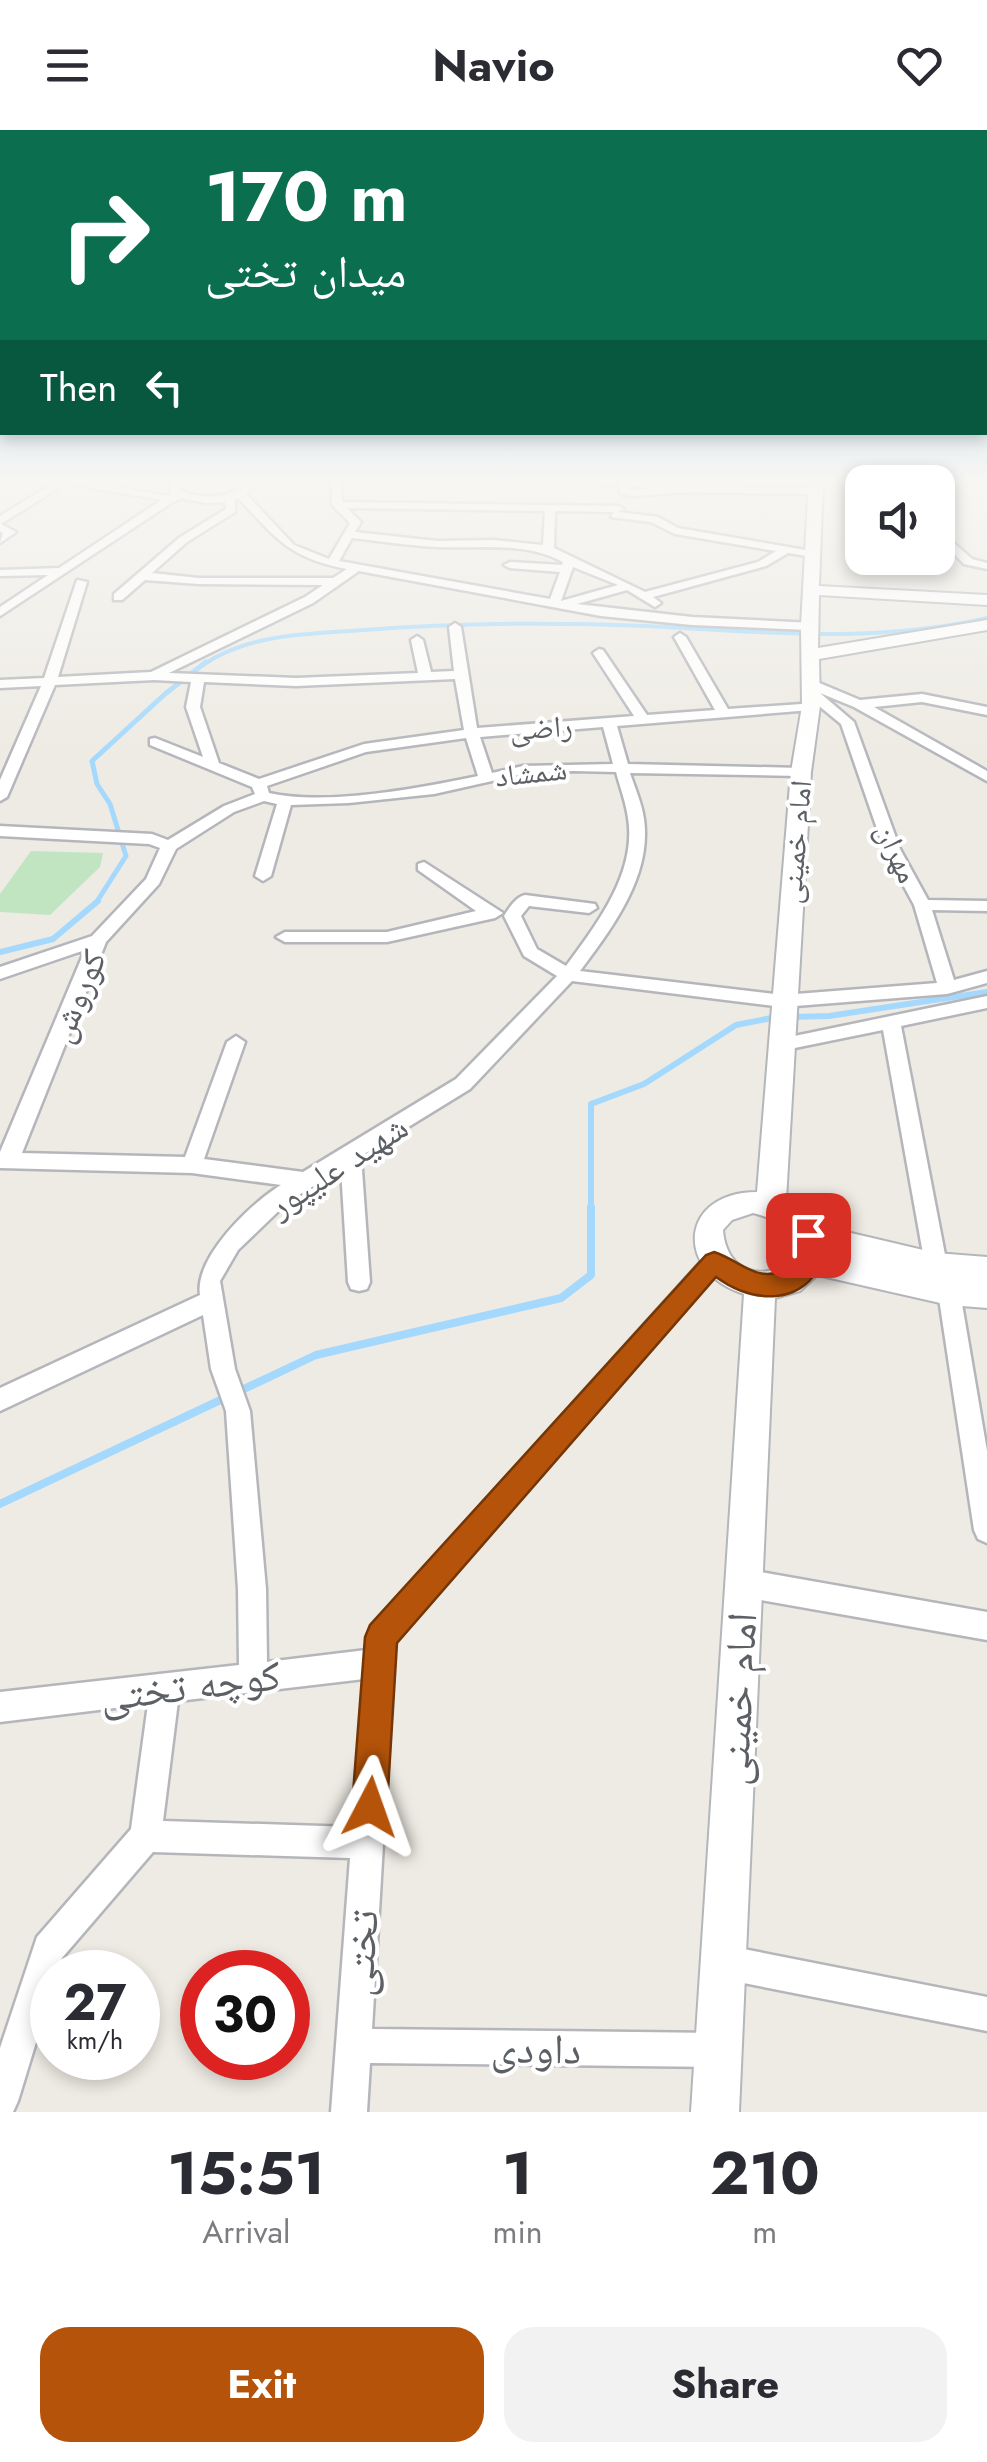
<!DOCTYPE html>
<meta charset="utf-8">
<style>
body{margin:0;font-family:Jost,"Noto Naskh Arabic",sans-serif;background:#f2f2f3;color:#2b2b33;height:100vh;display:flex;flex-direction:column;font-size:38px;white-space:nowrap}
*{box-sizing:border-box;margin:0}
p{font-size:32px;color:#7c7c81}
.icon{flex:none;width:55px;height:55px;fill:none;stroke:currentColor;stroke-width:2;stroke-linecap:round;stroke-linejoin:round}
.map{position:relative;height:1982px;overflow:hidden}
.sheet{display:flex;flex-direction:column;background:#fff;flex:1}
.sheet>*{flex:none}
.guide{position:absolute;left:0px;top:0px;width:988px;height:305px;box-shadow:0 5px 15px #0003;background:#0b6e4f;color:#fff;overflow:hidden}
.buttons{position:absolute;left:845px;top:335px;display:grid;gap:20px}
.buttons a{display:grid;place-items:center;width:110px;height:110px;border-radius:20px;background:#fff;box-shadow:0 5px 15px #0003;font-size:50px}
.speed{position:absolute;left:30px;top:1820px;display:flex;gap:20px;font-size:50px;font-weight:700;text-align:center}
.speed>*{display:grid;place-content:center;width:130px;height:130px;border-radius:50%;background:#fff;box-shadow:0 5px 15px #0003;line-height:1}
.speed small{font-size:25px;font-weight:400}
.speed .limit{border:15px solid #d22;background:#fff;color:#111}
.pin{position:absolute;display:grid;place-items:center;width:85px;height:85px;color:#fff;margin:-42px;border-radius:20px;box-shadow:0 5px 15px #0006}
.me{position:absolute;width:110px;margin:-55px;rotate:4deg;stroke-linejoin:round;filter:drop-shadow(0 0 8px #0008)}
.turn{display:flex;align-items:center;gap:35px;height:210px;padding:0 40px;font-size:45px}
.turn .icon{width:130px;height:130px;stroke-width:2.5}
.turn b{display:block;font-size:70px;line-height:85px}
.then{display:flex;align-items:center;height:95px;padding:0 40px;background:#0003;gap:20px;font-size:38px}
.eta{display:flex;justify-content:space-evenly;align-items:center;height:170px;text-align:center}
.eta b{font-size:60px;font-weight:700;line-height:70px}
.button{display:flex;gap:20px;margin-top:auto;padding:20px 40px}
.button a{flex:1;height:115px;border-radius:30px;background:#b45309;color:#fff;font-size:40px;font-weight:700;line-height:115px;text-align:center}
.button a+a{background:#f2f2f3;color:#2b2b33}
header{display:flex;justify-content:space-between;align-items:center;height:130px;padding:0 40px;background:#fff;font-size:45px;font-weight:700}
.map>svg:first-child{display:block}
.green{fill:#c1e5c1}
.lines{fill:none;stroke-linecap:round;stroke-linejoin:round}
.stream-far3{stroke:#a4d9fd;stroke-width:4}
.stream-far2{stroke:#a4d9fd;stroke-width:5}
.stream-far1{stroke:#a4d9fd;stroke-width:6}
.stream{stroke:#a4d9fd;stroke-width:8}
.street-casing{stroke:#b4b6bb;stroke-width:5}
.secondary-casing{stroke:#b3b6bb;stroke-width:4}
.street{fill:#fff;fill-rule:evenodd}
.secondary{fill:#fff;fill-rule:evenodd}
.route{fill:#b45309;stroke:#753606;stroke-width:2.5}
.labels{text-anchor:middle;stroke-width:8;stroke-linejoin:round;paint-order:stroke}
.far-street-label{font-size:30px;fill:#5c6064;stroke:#fff}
.street-label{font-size:35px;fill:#5c6064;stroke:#fff}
.near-street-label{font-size:42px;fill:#5c6064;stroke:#fff}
</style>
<header><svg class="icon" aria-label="menu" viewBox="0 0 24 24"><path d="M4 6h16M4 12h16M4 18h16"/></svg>Navio<svg class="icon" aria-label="heart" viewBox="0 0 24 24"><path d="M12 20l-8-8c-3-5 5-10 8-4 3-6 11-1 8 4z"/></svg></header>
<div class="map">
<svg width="987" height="1982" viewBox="0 0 987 1982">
<rect width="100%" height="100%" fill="#eeebe4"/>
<path class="green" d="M31,721L103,723L100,737L50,785L0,782V764Z"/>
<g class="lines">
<path class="stream-far3" d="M203,535C250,503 309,504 364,500C458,493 552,492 646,496C761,502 873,514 987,488"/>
<path class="stream-far2" d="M96,773L126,726L110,674L97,654L92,631L165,564L206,532"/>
<g class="stream-far1">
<path d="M0,822L53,809L98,771"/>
<path d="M790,887L829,886L987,862"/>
<path d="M591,1080V974L644,954L736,895L777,887"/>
</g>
<path class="stream" d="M0,1374L316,1225L561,1168L591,1145V1077"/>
<defs>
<g id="street">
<path d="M176,349H187L179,357L182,362C205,369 227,369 247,354L246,349H256L257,355L246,364L294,415L329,429L350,393L332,375V352L325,349H380L375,352H342V372L619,376L624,379L618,382L658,387L678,398L817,422L819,424L813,427L788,423L766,436L653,467L661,473L655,477L627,460L577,474L692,487L813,493V499L809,500L692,495L601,486L359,441L313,473L169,543L296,548L418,543L411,510L417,506L423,510L431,542L454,541L449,497L455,493L461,497L477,598L634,586L593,523L599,519L603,520L647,585L715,580L674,507L680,503L686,507L728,579L816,573V579L811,580L617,596L628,634L801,638L808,642L801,646L630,643C635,658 642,674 644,689C652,746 612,798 580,841L783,865L937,853L914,775L884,719L841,594L807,566L805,563L811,559L805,555L817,552L860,570L922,564L987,577V585L922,572L874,577L987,641V651L854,577L820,563L854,592L900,719L928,770L987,771V781L932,780L954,850L987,841V853L947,864L783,877L572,851L470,959L361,1026L370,1152L367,1159L359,1161L351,1159L348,1152L341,1039L289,1071L238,1120L220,1151L235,1239L250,1281L266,1459L267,1532L366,1520L371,1497L706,1126L714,1123L722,1126L725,1132L722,1138L395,1513L372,1899L718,1903L730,1908L735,1920L730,1932L718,1937L370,1933L367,1982H331L350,1728L153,1722L62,1828L58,1842H52V1860L18,1971L13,1982H0V1918L37,1807L131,1699L148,1574L0,1592V1562L239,1535L238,1459L226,1281L211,1239L203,1185L0,1281V1258L200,1165C194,1128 251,1073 281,1055L192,1043L0,1038V1022L85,820L0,849V837L92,806L146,749L160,718L149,714L0,706V696L152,704L168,710L224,676L255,664L252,657L150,615V609L155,608L203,627L186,577L191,552L154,550L55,555L7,667L0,671V650L41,556L0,558V550L44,548L77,450L87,452L58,547L151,542L305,467L323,455L199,454L145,450L122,470H114V464L179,408L226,379L225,372L207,373L179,368L0,486V477L48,445L0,446V440L59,438L172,363L169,357ZM238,368C277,409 289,428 347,439L333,448H199L152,443L187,412L235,382V369ZM347,378L545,381L543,415L494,410L437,411L355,402L361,392ZM555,381L614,382L611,387L651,392L675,404L776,421L758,432L645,462L554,418ZM352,408C381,411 410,416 439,417C481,419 526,411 563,432L562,435L510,432L504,435L510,438L560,442L550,469L339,431ZM573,437L618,455L561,471ZM455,549L464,600L364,614L259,649L219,633L200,577L204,552L296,556ZM603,597L613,634L523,636L492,643L480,607ZM466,608L478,646C421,658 326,676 269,663L267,656L366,622ZM573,641L616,642C620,657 626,673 628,688C637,743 596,795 566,836L537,819L521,786L529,776L589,783L597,778L595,774L525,765C516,767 509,778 504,786L524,826L557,846L456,949L303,1042L204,1029L245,912L236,906L227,912L185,1027L22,1023L106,812L159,754L176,719L234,682L264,671L277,674L255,746L263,751L271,746L291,675L349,673L434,664L523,644ZM364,1549L353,1697L163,1691L178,1571Z"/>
<path d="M542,349H629L689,356L815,358L820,361L815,364L689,362L631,366L620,363V355L547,352ZM630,356L655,358L631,360Z"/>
<path d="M884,349H895L897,352H887Z"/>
<path d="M59,350L68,352L1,394L16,402L0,413L3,403L0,401V386Z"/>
<path d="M938,399L972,429L987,433V439L964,434L938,408Z"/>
<path d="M424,732L503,783L495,788L387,812H285L276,807L285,802H387L476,781L418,740V734Z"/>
<path d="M987,866V878L901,896L947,1135L944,1141L936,1144L928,1141L925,1135L883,900L780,921L771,915L780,909Z"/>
<path d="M949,1153L957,1155L960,1162L987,1321V1413L978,1409L974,1400L938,1162L941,1155Z"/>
<path d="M744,1439L987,1482V1510L744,1467L734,1463L730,1453L734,1443Z"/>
<path d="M723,1815L987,1867V1901L723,1849L711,1844L706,1832L711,1820Z"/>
</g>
<g id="secondary">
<path d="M37,349H71L181,368L174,372Z"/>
<path d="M809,349H823L819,456L987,465V475L819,465L818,518L987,490V500L819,529L820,576L811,642L786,1070L806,1082L817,1095L936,1123L987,1127V1178L949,1175L817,1145L800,1161L775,1168L739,1982H691L744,1164C674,1142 679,1062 757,1062L791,642L802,576L801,496ZM753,1083C777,1089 796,1100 796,1126C766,1154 726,1144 723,1100L732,1090Z"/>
</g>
</defs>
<use href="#street" class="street-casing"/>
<use href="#secondary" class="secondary-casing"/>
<use href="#street" class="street"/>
<use href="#secondary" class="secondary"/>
</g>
<linearGradient id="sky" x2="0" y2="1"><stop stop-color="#8dc3f0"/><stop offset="0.56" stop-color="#f7f6f3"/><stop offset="1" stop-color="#f7f6f3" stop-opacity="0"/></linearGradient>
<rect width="987" height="626" fill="url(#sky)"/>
<path class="route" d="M808,1095L817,1098C833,1130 811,1163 776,1166C753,1168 734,1160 716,1147L397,1513L387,1677L382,1689L370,1694L357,1689L352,1677L365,1507L370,1495L706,1125L714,1122C742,1131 756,1154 787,1139C792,1136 796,1136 798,1129C800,1118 794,1109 799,1098Z"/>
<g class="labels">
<g class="far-street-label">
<text transform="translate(541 598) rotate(-4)" y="10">راضی</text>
<text transform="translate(531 643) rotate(-6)" y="10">شمشاد</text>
<text transform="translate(796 712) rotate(-85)" y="10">امام خمینی</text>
<text transform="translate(897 723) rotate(66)" y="10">مهران</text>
</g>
<g class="street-label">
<text transform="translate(77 866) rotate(-67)" y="12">کوروش</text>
<text transform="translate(338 1036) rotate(-33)" y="12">شهید علیپور</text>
</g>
<g class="near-street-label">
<text transform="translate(190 1555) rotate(-7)" y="15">کوچه تختی</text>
<text transform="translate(737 1569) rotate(-87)" y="15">امام خمینی</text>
<text transform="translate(360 1823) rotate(-86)" y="15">تختی</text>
<text transform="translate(536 1918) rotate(1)" y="15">داودی</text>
</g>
</g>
</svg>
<div class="buttons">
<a><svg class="icon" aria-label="sound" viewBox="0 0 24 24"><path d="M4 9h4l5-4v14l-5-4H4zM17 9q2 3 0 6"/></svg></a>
</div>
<div class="speed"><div>27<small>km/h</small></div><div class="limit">30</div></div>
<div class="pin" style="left:808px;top:1105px;background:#d93025"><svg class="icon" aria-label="arrive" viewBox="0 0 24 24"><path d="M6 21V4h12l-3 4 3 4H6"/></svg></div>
<svg class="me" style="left:370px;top:1677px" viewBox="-20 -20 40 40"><path d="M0-17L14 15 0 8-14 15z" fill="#b45309" stroke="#fff" stroke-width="4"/></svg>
<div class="guide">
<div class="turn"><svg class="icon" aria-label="right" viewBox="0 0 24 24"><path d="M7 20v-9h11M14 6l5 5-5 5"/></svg><div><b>170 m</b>میدان تختی</div></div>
<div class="then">Then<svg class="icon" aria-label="left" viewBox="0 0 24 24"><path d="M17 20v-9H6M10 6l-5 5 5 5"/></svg></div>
</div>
</div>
<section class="sheet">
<div class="eta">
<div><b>15:51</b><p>Arrival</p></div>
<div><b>1</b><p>min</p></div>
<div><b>210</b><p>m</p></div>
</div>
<div class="button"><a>Exit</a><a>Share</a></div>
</section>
